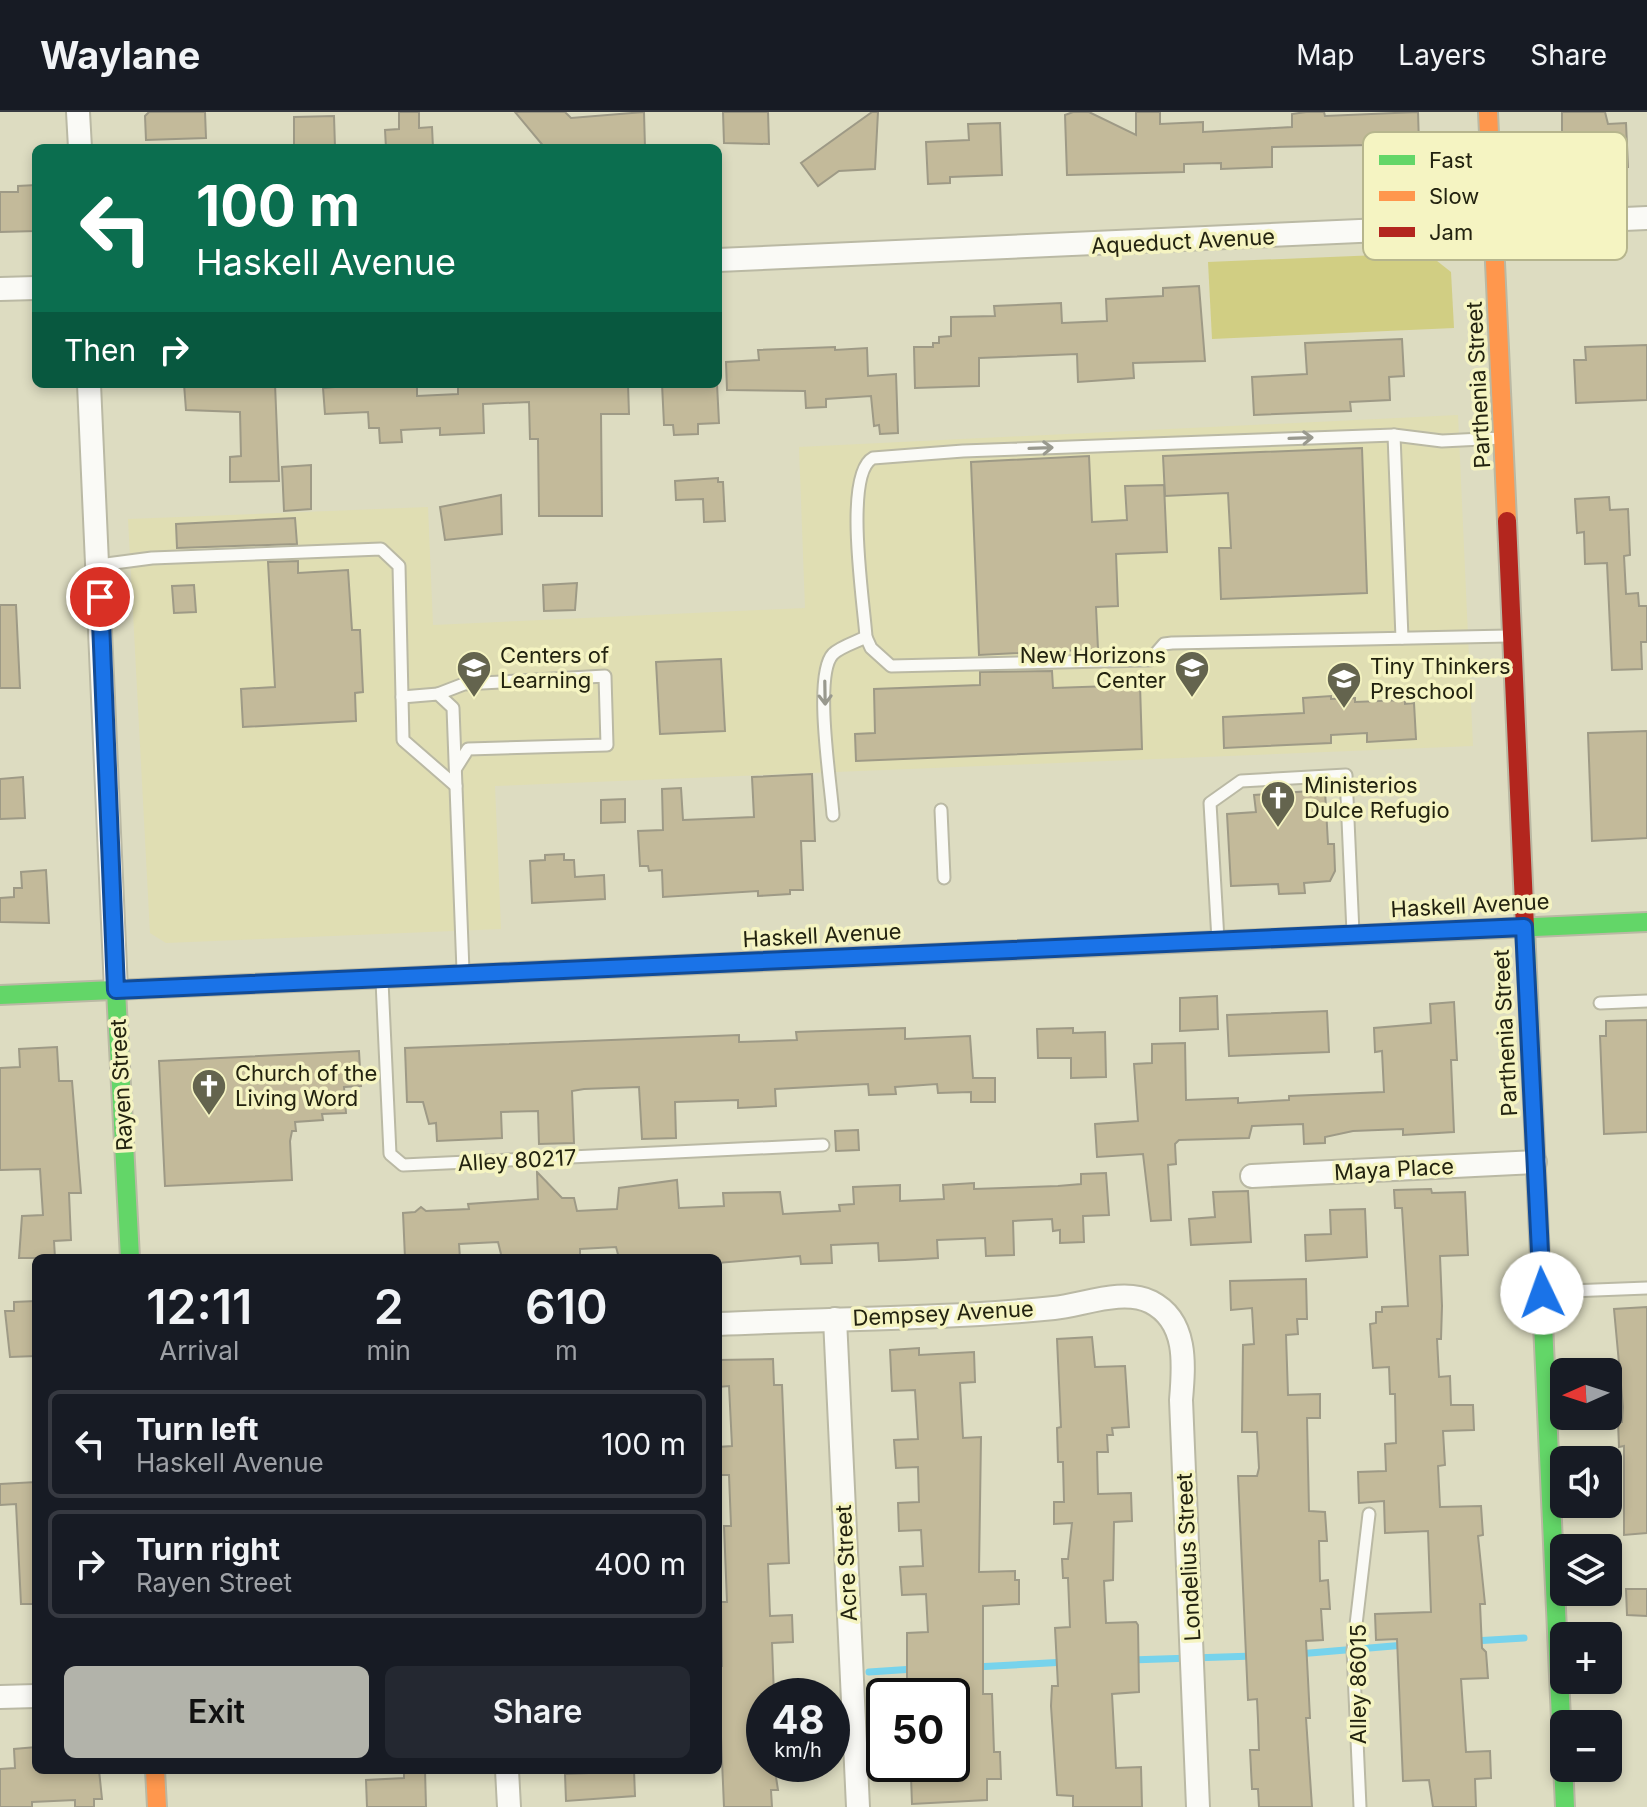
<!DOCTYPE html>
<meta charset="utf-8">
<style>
body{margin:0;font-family:Inter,sans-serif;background:#242831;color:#f1f3f6;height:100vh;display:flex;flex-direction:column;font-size:30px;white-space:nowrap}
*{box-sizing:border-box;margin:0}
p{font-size:26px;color:#9ea1a6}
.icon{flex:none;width:44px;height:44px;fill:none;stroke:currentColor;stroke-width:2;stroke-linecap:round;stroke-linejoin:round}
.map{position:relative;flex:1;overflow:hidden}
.panel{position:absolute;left:32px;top:1142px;width:690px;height:520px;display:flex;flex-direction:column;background:#171b24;border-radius:12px;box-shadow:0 4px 12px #0003}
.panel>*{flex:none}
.top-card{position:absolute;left:32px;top:32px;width:690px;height:244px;border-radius:12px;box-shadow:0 4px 12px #0003;background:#0b6e4f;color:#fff;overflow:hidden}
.needle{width:52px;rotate:267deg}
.tools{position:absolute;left:1550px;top:1246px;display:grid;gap:16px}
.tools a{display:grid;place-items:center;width:72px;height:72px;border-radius:12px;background:#171b24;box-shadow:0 4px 12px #0003;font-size:40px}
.speed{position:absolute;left:746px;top:1566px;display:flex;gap:16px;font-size:40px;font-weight:700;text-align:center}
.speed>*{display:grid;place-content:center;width:104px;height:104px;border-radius:50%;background:#171b24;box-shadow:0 4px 12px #0003;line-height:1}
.speed small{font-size:20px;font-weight:400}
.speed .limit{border:4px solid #111;border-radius:12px;background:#fff;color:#111}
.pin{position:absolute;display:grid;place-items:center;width:68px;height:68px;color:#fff;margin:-34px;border:4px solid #fff;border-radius:50%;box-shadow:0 2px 8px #0007}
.me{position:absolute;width:88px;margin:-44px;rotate:357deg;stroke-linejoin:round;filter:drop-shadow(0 0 6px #0008)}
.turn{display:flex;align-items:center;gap:28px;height:168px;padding:0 32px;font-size:36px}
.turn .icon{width:104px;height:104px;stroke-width:2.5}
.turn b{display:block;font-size:56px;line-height:68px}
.then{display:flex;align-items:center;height:76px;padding:0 32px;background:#0003;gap:16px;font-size:30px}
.eta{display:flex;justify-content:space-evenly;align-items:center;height:136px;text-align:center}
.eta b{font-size:48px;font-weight:600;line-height:56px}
.button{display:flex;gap:16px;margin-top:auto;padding:16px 32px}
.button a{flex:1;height:92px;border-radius:12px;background:#b2b3aa;color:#111;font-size:32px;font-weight:600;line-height:92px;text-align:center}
.button a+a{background:#242831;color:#f1f3f6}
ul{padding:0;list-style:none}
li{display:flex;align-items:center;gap:24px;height:108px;margin:0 16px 12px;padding:0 16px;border:4px solid #363941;border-radius:12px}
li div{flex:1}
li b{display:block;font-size:30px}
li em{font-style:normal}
header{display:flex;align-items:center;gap:48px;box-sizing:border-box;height:112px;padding:0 40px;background:#171b24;border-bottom:2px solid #363941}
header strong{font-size:38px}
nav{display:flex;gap:44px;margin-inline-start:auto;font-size:28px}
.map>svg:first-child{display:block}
.built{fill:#e0deb3}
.grass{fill:#d1ce83}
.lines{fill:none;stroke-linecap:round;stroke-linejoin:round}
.stream{stroke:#77d3ec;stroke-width:7}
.building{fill:#c3ba9a;stroke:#9e9a86;stroke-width:2}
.lane-casing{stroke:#bab9a4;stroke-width:15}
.street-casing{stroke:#bab9a4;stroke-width:26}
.fast-casing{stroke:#bab9a4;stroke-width:22}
.slow-casing{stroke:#bab9a4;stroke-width:22}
.jam-casing{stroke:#bab9a4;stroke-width:22}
.lane{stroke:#fafaf6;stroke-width:11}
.street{stroke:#fafaf6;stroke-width:22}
.fast{stroke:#63d668;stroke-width:18}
.slow{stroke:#ff974d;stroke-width:18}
.jam{stroke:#b3261e;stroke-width:18}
.oneway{stroke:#99998e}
.route-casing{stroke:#114b97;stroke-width:20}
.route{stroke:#1a73e8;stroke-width:14}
.labels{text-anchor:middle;stroke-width:7;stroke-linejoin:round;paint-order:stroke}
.street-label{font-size:22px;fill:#232310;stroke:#f5f4c2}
.poi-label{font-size:22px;fill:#232310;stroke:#f5f4c2;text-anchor:start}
.key{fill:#f5f4c2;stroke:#b6b58d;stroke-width:2}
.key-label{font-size:22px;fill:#232310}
</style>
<header>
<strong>Waylane</strong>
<nav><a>Map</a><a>Layers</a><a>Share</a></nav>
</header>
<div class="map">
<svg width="1647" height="1695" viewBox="0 0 1647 1695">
<rect width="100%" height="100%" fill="#dddcc1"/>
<path class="built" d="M1458,303L1473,634L495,674L501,817L166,831L150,821L128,407L428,395L433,513L805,496L799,335Z"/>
<path class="grass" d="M1427,141L1451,160L1454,216L1212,227L1208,150Z"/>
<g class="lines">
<g class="stream">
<path d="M1474,1529L1524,1526"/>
<path d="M1298,1542L1405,1533"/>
<path d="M1130,1548L1254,1544"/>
<path d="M975,1555L1066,1550"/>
<path d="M869,1560L914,1557"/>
</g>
</g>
<g class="building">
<path d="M149,0H205L206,26L146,28L145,4Z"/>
<path d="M399,0H419V16L432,15L433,36H386L385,18L399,17Z"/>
<path d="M515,0H565L571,6L644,0L645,36H545Z"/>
<path d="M723,0H768L769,32L724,31Z"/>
<path d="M872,0H878L875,57L839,59L818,74L801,51Z"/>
<path d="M1073,0H1089L1136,23V0H1160V12L1203,10V20L1292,15V2L1306,0H1324L1325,4L1418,0L1419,32L1272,35V55L1221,57V51L1184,52V60L1067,63L1065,3Z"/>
<path d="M1562,0H1605L1608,12L1626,11L1628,55L1608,56L1607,36L1577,37V33H1562Z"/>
<path d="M334,4L335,36H294V5Z"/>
<path d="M1000,11L1002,63L950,65V71L928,72L926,30L969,28L968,12Z"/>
<path d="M36,73V119L0,120V80H18V74Z"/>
<path d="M1199,174L1205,249L1133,251L1134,266L1078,270L1077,242L979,246V274L915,276L914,235H933V231H939V225L951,224V205L995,204L994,194L1061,191L1062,211L1107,209L1106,187L1163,184V176Z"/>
<path d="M1402,227L1404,264L1389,265L1390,288L1350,290L1351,299L1254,303L1252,265L1307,262L1305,231Z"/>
<path d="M1647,233V288L1576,291L1574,248H1586L1585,235Z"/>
<path d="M835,235V238L867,236L868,264L896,262L898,321L880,322L879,313L874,314L871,284L826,287V295L806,296L805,279L727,278L726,250L759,248L758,238Z"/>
<path d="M184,272H275L279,369L230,370V345L241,344L240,300L186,298Z"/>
<path d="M371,272H417V284L458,282V275L468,272H628L629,302H601L602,404H539L538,327H530L529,290L483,292L484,321L440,323V316L401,318L402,330L380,331L379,316H369L368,300L325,302L323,276Z"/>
<path d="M662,272H717L719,311L698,312V322L674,323L673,313H664Z"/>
<path d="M1362,336L1367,481L1221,487L1219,436H1231L1228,381L1165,384L1163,344Z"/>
<path d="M1089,344L1092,410L1127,408L1125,374L1164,373L1167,440L1116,442L1118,494L1096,495L1098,537L979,543L971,350Z"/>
<path d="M311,353V397L284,399L282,355Z"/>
<path d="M718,366V370H723L725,409L704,410L703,387L676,388L675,369Z"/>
<path d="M501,383L502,422L445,428L440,395Z"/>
<path d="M1609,385L1610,398L1628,397L1630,443L1624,444L1626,482L1638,481L1639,494H1647V530H1641L1642,557L1612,558L1607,451L1585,452L1584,420L1577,421L1575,387Z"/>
<path d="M295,406L297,432L177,436L176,412Z"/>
<path d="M298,449V461L348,458L352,518H360L363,580L355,581L356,609L243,615L241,577L275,575L268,450Z"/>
<path d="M577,471L575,498L544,499L543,473Z"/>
<path d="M194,473L196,500L174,501L172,474Z"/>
<path d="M0,493H16L20,576H0Z"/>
<path d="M721,547L725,619L660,622L656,550Z"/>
<path d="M1052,559L1053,576L1140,573L1142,637L856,649L855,622L875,621L874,577L980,573V560Z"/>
<path d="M1331,584V587L1355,586V590L1405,588V592L1414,591L1416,627L1367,630V621L1331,623V631L1224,636L1223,605L1304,601L1303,586Z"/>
<path d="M1647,619V726L1592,729L1588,621Z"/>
<path d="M812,662L815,729H801L803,778H790V782L758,784V779L663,785L662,758L649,759L648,754H640L638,719L663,718L662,677L681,676L683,708L754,705L752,665Z"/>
<path d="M23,665L25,706L0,707V667Z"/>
<path d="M1325,678L1328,732H1334L1335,759L1330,769L1304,771L1305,781L1279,782L1278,772L1231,774L1227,702L1256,700L1254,683Z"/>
<path d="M625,687V710L601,711V688Z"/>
<path d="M564,742V748H574L575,765L604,763L605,787L532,791L530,749L545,748V743Z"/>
<path d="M46,758L49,811L0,810V786L14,785V776H22L21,760Z"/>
<path d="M1217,884L1218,917L1180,919V886Z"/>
<path d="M1454,890L1457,948H1451L1454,1020L1403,1023V1017L1353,1019L1325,1025V1031L1304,1032L1303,1012L1252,1014L1249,1026L1179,1028L1175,1032L1176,1052L1168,1053L1171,1108L1151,1109L1143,1042L1097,1045L1095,1012L1138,1009L1134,952L1152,951V932L1185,931L1186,988L1238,986V991L1289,988V984L1384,980L1382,939L1375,940L1374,916L1431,911L1430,892Z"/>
<path d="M1327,899L1329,940L1229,944L1227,903Z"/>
<path d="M1647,908V1020L1604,1022L1600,924H1606V909Z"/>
<path d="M905,916V927L970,924L973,966H995V990H971V980L938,981L937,972L895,975L896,982L869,983L868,972L775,977L776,994L738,996V988L675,990L676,1026L642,1027L639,975L584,977L572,979L574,1031L539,1032L538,999L501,1000L502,1026L437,1029L436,1011L429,1012L423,990H407L405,936L739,923V930L797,928L796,920Z"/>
<path d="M1073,916V921L1105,920L1106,965L1071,966V946H1038L1037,917Z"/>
<path d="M57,935L59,969H72L81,1081H69L71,1128L54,1129L55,1146H19L22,1104L43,1103L40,1057L0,1058V956L20,955L19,937Z"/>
<path d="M359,939L361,974L344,975L346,1001L322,1002L323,1008L295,1010L296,1019H292L290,1029L292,1068L165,1074L159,949Z"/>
<path d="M858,1018L859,1038L836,1039L835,1019Z"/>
<path d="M537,1060L562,1086H574L577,1099L617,1097L619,1076L677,1068L679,1096L724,1094L723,1081L780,1080L783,1102L840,1099L839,1093L854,1092L853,1075L900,1073V1089L944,1087L943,1073L974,1071V1077L1058,1074L1081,1072V1062L1106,1061L1109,1103L1083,1104L1084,1130L1060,1131V1118L1053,1119L1052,1107L1013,1109L1014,1143L986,1144L985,1126L937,1128L938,1146L905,1148L879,1149L878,1131L831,1133L832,1151L801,1152L800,1144L718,1151V1146H619L616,1135L580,1137V1146H502L498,1130L459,1132L460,1146H405L403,1101L415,1100L421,1095L426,1099L469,1097L468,1092L538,1087Z"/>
<path d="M1431,1077L1432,1081L1465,1080L1468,1143L1440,1144L1442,1194L1441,1227H1437L1439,1265L1450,1264L1451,1293H1473L1474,1318L1443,1319L1445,1353L1438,1354L1440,1395L1481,1394L1483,1423L1478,1424L1485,1492H1480L1482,1536L1486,1540L1488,1566L1461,1567L1466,1640L1490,1639L1491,1666L1475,1667L1476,1695H1433L1429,1668L1403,1669L1397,1527L1376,1528L1375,1502L1431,1500L1428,1419L1385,1421L1384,1389L1359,1391L1358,1360L1386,1359L1385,1332L1396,1331L1395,1282H1390L1389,1255L1373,1256L1370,1212L1376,1211V1200H1382V1195L1408,1194L1402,1096H1395L1394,1078Z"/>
<path d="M1248,1079L1251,1130L1191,1133L1189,1107L1215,1105L1213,1080Z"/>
<path d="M1365,1097L1367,1145L1306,1149L1305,1123L1331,1122L1330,1098Z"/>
<path d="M1306,1167L1307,1207H1297L1298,1222L1286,1223L1288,1283L1320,1282V1306H1307L1309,1399L1325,1400L1327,1429H1319L1320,1469L1328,1468L1330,1497H1321L1323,1528L1306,1529L1310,1606H1306L1312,1695H1259L1258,1677H1252L1250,1638H1259L1258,1608L1257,1587L1248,1588L1238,1364H1257L1259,1356L1257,1320H1242L1243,1233L1254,1232L1252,1196L1231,1198L1230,1169Z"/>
<path d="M36,1189V1244L10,1245L5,1199H14V1190Z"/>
<path d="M1647,1195V1421L1624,1423V1334L1619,1335L1618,1310H1622L1623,1295L1614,1197Z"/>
<path d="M1092,1225L1095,1255L1125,1254L1129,1315L1112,1316L1113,1323H1107L1108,1340H1097L1098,1382L1131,1381L1132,1409L1114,1410L1113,1468L1104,1469L1106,1511L1136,1510L1138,1513L1139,1580L1112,1582L1116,1656L1141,1655L1142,1695H1073V1684L1057,1683L1051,1594L1052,1574H1058L1055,1516L1070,1515L1068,1466H1063L1062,1447H1068L1072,1411L1054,1412V1390H1064L1063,1350H1058L1057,1316L1061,1315L1057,1227Z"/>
<path d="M919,1236V1243L974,1240L975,1270L960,1271L963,1326L981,1325L979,1460L1015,1459V1468H1019V1492L983,1494V1582H992L994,1640H1000L1001,1667H987V1688L912,1692L911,1665L947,1664V1652H952V1584H907V1521L928,1520L926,1482L902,1483L900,1455L923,1454L921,1418L899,1419L898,1391L919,1390L918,1355L896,1356L894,1328L918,1327L915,1278L892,1279L890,1238Z"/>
<path d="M773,1247L774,1273H782L789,1451L768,1452L770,1504L792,1503L793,1530L772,1531L774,1584H764V1652H774L778,1678H771L772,1695H724L718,1554H722L721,1490H727L724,1414H731L729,1363H720L718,1335L732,1334L729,1274L718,1275V1248Z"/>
<path d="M36,1370V1492H21L16,1392L0,1393V1372Z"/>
<path d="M1626,1477H1647V1504L1627,1503Z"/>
<path d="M36,1635V1658H99L102,1687H94V1695H75V1688L32,1690V1695H0V1657L15,1656L14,1637Z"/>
<path d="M404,1658H425L426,1695H367L366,1668L404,1666Z"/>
<path d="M588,1658H634L635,1684L566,1689L565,1662L588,1661Z"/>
</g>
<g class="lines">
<defs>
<g id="lane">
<path d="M1394,323L1402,526"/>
<path d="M1502,326L1442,329L1394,323L963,339L873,346C843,362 864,492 866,525L871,536L891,554L1150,548L1164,532L1172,531L1508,524"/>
<path d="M99,453L152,446L381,437L399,454L402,585L438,582L453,596L463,859"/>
<path d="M438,582L464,572L605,564L607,633L468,637L456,656"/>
<path d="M402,585L403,628L456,674"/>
<path d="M941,698L944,766"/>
<path d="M833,703C831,672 813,563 833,542C840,535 856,530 866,525"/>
<path d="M1218,828L1210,691L1241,669L1346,663L1353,821"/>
<path d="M382,869L390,1042L403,1053L823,1033"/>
<path d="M1600,891L1647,889"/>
<path d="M1544,1180L1647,1176"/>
<path d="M1360,1695L1353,1538L1369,1402"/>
</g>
<g id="street">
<path d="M78,0L80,36"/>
<path d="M718,148L1647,106"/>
<path d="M0,177L36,176"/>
<path d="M89,272L116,878"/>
<path d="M1252,1064L1535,1050"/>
<path d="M835,1207L858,1695"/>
<path d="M718,1212C830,1207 943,1207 1054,1196C1083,1193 1123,1176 1151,1190C1188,1209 1184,1253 1181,1288L1198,1695"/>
<path d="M0,1585L36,1584"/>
<path d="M507,1658L509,1695"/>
</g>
<g id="fast">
<path d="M1525,816L1565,1695"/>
<path d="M1218,829L1647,810"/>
<path d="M116,878L130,1146"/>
<path d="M0,883L747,850"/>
</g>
<g id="slow">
<path d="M1488,0L1507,409"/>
<path d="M747,850L1218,829"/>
<path d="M155,1658L157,1695"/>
</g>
<path id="jam" d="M1507,409L1525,816"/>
</defs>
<use href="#lane" class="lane-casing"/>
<use href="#street" class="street-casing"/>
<use href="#fast" class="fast-casing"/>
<use href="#slow" class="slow-casing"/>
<use href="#jam" class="jam-casing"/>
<use href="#lane" class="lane"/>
<use href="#street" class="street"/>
<use href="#fast" class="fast"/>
<use href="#slow" class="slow"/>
<use href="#jam" class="jam"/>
</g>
<defs><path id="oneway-shaft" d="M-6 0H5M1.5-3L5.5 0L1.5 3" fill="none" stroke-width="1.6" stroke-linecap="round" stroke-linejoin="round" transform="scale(2)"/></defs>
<g class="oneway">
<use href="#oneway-shaft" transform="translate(1301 326) rotate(-2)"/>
<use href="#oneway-shaft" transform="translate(1041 336) rotate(-2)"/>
<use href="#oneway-shaft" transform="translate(825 581) rotate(89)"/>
</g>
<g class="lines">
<defs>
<path id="route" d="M100,485L116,878L1524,815L1542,1181"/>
</defs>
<use href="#route" class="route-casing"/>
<use href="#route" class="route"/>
</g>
<defs>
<symbol id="school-pin" viewBox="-11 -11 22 30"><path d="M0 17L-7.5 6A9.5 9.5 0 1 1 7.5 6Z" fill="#64644e" stroke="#f5f4c2"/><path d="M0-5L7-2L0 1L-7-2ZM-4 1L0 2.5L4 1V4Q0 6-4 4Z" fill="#fff"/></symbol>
<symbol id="church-pin" viewBox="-11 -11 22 30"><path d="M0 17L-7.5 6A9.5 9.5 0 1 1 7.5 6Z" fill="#64644e" stroke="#f5f4c2"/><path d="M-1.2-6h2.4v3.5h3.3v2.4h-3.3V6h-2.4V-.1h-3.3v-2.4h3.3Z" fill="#fff"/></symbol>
</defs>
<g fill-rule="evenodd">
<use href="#school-pin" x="454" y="536" width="40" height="54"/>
<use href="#school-pin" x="1172" y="536" width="40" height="54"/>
<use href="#school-pin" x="1324" y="547" width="40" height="54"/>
<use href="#church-pin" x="1258" y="666" width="40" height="54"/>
<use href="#church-pin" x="189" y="954" width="40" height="54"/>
</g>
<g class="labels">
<g class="street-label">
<text transform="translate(1183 129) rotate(-3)" y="8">Aqueduct Avenue</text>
<text transform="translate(1478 273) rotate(-93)" y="8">Parthenia Street</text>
<text transform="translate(1470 793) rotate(-3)" y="8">Haskell Avenue</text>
<text transform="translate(822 823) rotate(-3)" y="8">Haskell Avenue</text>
<text transform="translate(1505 921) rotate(-93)" y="8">Parthenia Street</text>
<text transform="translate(121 973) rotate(-93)" y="8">Rayen Street</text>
<text transform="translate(517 1048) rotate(-3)" y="8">Alley 80217</text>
<text transform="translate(1394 1057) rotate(-3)" y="8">Maya Place</text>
<text transform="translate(943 1201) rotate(-3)" y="8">Dempsey Avenue</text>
<text transform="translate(1188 1445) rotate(-93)" y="8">Londelius Street</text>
<text transform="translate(846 1451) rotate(-93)" y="8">Acre Street</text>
<text transform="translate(1358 1572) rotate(-90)" y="8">Alley 86015</text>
</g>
<g class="poi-label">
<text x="500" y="551">Centers of<tspan x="500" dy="25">Learning</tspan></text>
<text x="1166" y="551" text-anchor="end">New Horizons<tspan x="1166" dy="25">Center</tspan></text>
<text x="1370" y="562">Tiny Thinkers<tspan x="1370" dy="25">Preschool</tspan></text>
<text x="1304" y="681">Ministerios<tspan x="1304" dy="25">Dulce Refugio</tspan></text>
<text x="235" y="969">Church of the<tspan x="235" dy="25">Living Word</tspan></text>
</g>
</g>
<rect x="1363" y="20" width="264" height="128" rx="12" class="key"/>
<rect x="1379" y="43" width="36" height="10" fill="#63d668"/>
<rect x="1379" y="79" width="36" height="10" fill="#ff974d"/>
<rect x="1379" y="115" width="36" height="10" fill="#b3261e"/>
<g class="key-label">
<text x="1429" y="56">Fast</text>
<text x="1429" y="92">Slow</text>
<text x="1429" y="128">Jam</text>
</g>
</svg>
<div class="tools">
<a><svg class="needle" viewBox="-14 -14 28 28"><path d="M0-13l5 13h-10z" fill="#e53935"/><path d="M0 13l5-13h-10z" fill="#9ea1a6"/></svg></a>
<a><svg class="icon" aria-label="sound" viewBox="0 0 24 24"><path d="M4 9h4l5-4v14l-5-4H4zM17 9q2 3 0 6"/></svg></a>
<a><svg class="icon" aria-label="layers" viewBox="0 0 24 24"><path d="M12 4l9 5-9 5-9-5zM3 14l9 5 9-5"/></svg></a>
<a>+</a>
<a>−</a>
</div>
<div class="speed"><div>48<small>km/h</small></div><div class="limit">50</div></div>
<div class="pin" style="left:100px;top:485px;background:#d93025"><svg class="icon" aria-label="arrive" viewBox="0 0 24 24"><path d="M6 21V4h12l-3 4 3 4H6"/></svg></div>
<svg class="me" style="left:1542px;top:1181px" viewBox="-20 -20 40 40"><circle r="19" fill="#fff"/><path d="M0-13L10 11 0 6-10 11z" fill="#1a73e8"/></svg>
<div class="top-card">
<div class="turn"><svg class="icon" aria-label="left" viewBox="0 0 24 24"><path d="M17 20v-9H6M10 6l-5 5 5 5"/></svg><div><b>100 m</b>Haskell Avenue</div></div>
<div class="then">Then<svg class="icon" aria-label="right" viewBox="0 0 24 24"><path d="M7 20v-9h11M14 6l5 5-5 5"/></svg></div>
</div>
<section class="panel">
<div class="eta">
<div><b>12:11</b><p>Arrival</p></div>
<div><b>2</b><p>min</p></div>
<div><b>610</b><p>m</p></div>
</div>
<ul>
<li><svg class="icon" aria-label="left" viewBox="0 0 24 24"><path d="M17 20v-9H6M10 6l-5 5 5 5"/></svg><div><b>Turn left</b><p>Haskell Avenue</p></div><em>100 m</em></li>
<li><svg class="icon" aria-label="right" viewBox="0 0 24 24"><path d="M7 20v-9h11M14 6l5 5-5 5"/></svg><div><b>Turn right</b><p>Rayen Street</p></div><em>400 m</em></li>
</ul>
<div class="button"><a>Exit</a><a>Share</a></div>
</section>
</div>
